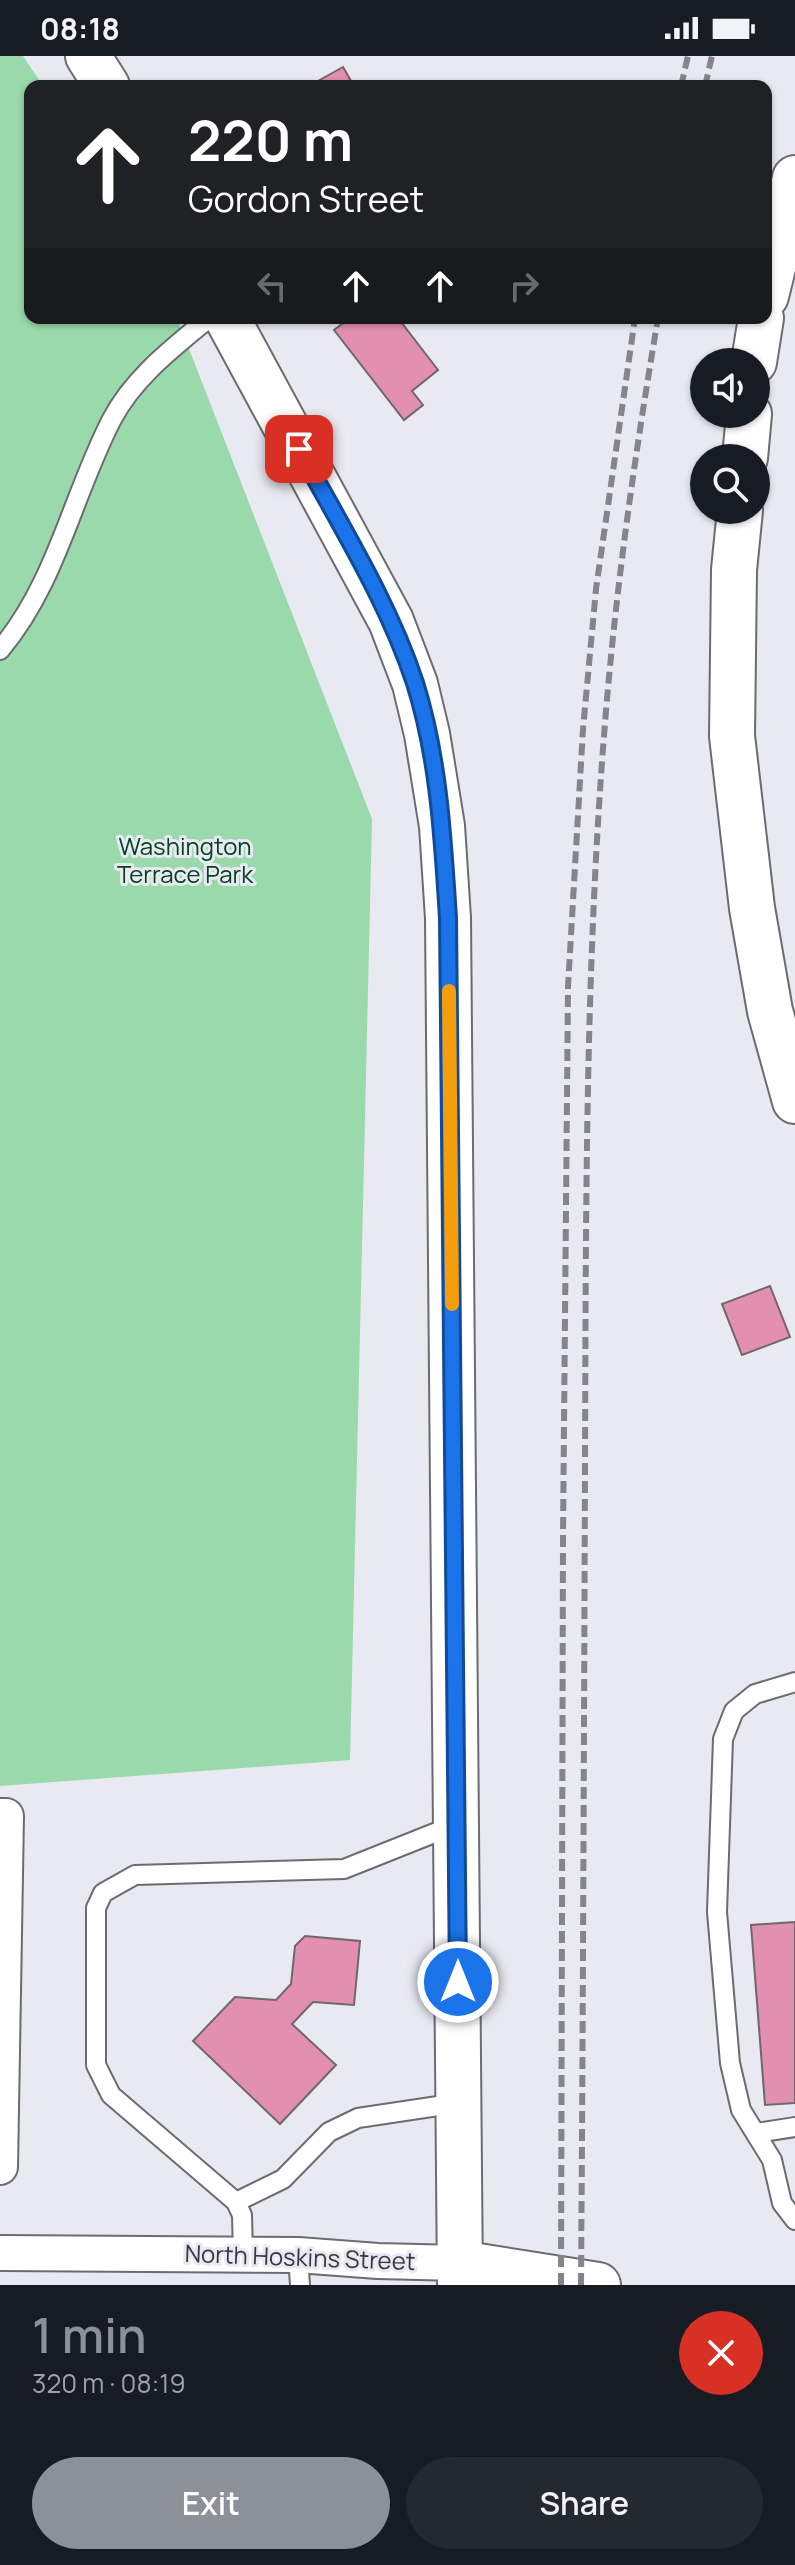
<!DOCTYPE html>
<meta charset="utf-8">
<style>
body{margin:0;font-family:Manrope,sans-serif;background:#242831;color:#f1f3f6;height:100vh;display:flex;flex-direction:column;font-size:30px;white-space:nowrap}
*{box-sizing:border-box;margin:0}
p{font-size:26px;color:#9ea1a6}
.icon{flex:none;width:44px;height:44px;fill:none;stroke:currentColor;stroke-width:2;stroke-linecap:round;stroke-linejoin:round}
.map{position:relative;height:2229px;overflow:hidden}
.sheet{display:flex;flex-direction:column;background:#171b24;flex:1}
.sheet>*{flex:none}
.hud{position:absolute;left:24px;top:24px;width:748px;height:244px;border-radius:16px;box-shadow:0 2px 6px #0004;background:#202124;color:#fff;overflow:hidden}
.buttons{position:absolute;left:690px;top:292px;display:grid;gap:16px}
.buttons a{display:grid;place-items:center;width:80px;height:80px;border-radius:50%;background:#171b24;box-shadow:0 2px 6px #0004;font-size:40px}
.pin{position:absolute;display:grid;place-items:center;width:68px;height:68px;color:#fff;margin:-34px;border-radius:16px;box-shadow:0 4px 12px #0006}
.me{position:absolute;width:88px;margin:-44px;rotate:0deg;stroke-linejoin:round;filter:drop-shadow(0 0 6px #0008)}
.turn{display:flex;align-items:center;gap:28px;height:168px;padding:0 32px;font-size:36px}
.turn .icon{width:104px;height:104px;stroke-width:2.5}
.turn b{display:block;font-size:56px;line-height:68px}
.lanes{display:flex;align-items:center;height:76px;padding:0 32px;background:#0003;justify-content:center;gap:40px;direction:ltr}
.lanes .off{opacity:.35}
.round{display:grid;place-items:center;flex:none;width:84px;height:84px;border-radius:42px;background:#242831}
.summary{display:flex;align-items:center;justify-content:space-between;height:136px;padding:0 32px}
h1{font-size:48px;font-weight:600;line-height:60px;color:#8c9099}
.action{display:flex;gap:16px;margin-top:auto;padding:16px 32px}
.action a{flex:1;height:92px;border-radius:48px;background:#8c9099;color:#fff;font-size:32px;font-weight:600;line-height:92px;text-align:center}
.action a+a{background:#242831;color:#f1f3f6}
.status{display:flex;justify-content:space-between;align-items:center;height:56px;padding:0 40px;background:#171b24;direction:ltr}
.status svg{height:22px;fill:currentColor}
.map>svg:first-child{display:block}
.green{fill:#9ad9ab}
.building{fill:#e38faf;stroke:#70676a;stroke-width:2}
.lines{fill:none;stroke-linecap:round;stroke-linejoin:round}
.service-casing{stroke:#6b6b72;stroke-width:22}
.minor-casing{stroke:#6b6b72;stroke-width:38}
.tertiary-casing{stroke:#6b6b72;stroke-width:48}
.secondary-casing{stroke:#6b6b72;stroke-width:48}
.service{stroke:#fff;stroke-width:18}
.minor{stroke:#fff;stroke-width:34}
.tertiary{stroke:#fff;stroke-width:44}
.secondary{stroke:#fff;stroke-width:44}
.rail{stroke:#84848a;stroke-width:6;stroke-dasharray:12 6;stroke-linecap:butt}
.route-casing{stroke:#114b97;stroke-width:20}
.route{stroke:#1a73e8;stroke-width:14}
.slow{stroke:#f59e0b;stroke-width:14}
.labels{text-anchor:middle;stroke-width:6;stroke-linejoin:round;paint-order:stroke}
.park-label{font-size:24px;fill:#054220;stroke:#e9e9f2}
.street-label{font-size:24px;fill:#38383c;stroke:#e9e9f2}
</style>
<div class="status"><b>08:18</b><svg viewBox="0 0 49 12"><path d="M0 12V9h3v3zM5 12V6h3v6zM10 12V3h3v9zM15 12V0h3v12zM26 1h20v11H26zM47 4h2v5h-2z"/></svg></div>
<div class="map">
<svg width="795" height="2229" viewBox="0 0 795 2229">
<rect width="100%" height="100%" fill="#e9e9f2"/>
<path class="green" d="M0,0H23L43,30H30V262H177L372,763L350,1704L0,1730Z"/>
<g class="building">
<path d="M343,11L354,30H309Z"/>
<path d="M350,262H398L438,314L412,335L423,349L404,364L334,274Z"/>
<path d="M770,1230L790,1281L742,1299L722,1248Z"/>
<path d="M795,1866V2047L765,2049L751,1869Z"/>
<path d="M305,1880L360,1885L354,1949L313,1946L292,1968L336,2009L280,2068L193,1985L235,1941L276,1944L291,1928L295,1890Z"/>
</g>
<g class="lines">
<defs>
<g id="service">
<path d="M0,594C57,526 72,440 112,363C134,321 174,291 209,262"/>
<path d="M795,1626L755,1638L734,1655L723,1683L717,1856L730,2007L741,2054L772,2104L782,2147L795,2164"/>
<path d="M756,2077L795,2071"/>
<path d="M236,2146L283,2123L329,2076L358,2062L458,2047"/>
<path d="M243,2199L242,2159L236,2146L111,2039L96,2009V1852L103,1837L135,1819L344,1813L457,1768"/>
<path d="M298,2199L300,2229"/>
</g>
<g id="minor">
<path d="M0,1760H6L0,2111"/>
<path d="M0,2197L298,2199L378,2205L459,2207"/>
</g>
<g id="tertiary">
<path d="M88,0L107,30"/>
<path d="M227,262L391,565L415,628L427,678L442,770L448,862L460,2229"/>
<path d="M459,2207L598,2229"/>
</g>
<g id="secondary">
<path d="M766,240L795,122"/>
<path d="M754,306L761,262"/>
<path d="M745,402L749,358"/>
<path d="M740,454L734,514L732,680L752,852L770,955L795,1045"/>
</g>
</defs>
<use href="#service" class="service-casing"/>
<use href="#minor" class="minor-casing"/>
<use href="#tertiary" class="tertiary-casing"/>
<use href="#secondary" class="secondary-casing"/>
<use href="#service" class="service"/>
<use href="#minor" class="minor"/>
<use href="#tertiary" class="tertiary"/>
<use href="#secondary" class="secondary"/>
<g class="rail">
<path d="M681,30L688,0"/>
<path d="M705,30L712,0"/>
<path d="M561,2229L563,1480L568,931L583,673L596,533L635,262"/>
<path d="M581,2229C583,1955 584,1681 585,1407C586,1156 585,905 606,655C617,523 636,392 658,262"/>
</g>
</g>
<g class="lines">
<defs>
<path id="route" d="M299,393C340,469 388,545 415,627C439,703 443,784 448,862L458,1926"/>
</defs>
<use href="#route" class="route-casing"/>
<use href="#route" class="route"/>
<path class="slow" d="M449,935L452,1248"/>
</g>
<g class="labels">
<g class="park-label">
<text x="185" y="799">Washington<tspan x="185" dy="28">Terrace Park</tspan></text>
</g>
<g class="street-label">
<text transform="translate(300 2202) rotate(2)" y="8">North Hoskins Street</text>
</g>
</g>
</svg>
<div class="buttons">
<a><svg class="icon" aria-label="sound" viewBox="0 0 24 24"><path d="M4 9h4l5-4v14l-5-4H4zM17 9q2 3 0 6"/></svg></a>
<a><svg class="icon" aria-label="search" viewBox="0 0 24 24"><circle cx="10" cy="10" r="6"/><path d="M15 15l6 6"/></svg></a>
</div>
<div class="pin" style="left:299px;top:393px;background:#d93025"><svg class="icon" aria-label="arrive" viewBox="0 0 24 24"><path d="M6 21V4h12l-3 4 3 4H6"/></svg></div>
<svg class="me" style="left:458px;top:1926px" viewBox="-20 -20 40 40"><circle r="17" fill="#1a73e8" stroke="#fff" stroke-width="3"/><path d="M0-11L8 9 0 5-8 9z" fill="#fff"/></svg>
<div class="hud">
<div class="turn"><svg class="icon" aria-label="ahead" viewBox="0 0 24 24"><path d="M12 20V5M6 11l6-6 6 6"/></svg><div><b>220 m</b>Gordon Street</div></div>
<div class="lanes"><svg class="icon off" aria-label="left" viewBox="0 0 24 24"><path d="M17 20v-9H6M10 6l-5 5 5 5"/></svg><svg class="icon" aria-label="ahead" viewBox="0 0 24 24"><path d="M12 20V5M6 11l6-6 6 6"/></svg><svg class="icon" aria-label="ahead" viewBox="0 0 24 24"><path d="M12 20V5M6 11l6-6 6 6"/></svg><svg class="icon off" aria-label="right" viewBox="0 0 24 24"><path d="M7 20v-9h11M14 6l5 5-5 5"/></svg></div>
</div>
</div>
<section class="sheet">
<div class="summary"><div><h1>1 min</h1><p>320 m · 08:19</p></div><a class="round" style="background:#d93025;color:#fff"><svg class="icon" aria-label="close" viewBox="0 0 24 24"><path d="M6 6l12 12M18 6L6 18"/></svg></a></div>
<div class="action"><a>Exit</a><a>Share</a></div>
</section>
